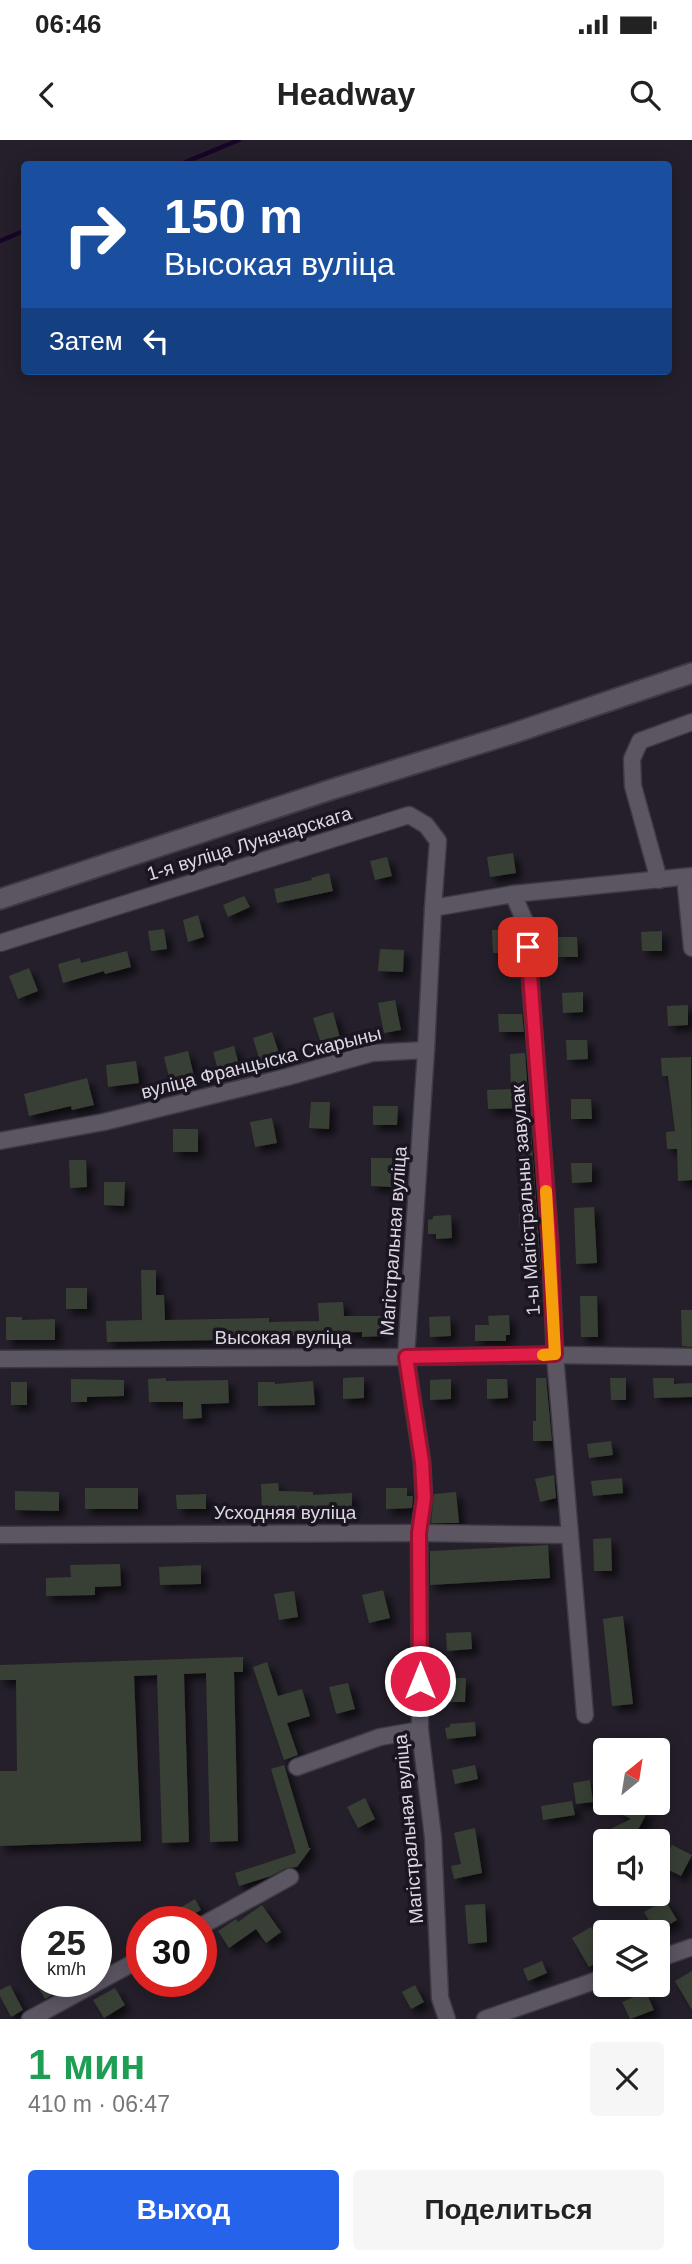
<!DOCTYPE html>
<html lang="ru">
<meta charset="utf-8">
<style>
body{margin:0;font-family:Arial,sans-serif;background:#f6f6f6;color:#222;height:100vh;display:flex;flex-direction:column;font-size:26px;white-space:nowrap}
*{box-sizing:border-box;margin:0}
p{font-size:23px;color:#767676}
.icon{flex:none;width:38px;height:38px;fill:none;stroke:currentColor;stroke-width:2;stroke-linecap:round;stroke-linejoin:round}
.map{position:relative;height:1879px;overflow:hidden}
.sheet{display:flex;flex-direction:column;background:#fff;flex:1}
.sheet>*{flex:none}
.banner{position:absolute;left:21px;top:21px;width:651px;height:214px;border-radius:7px;box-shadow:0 4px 18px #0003;background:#1a4fa0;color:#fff;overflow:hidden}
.needle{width:46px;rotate:30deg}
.tools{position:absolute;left:593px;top:1598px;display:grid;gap:14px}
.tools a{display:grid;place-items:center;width:77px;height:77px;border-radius:7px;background:#fff;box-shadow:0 4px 18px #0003;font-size:35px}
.speed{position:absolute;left:21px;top:1766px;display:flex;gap:14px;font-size:35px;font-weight:700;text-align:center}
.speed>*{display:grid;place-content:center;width:91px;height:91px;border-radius:50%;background:#fff;box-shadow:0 4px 18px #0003;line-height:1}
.speed small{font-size:18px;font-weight:400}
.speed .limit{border:10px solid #d22;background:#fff;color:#111}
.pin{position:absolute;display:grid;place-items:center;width:60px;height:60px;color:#fff;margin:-30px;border-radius:14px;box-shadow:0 4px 10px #0006}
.me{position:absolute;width:77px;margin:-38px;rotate:0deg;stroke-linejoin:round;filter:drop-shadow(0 0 5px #0008)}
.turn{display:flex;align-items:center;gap:24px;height:147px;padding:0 28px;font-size:32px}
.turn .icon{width:91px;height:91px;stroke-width:2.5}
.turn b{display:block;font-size:49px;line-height:60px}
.then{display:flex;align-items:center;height:66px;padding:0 28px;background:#0003;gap:14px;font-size:26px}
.round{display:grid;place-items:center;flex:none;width:74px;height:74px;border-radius:7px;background:#f6f6f6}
.summary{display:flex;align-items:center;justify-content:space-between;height:119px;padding:0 28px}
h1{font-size:42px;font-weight:800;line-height:52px;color:#1e9e55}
.primary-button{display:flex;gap:14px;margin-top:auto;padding:14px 28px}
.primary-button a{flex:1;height:80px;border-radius:7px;background:#2563eb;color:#fff;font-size:28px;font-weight:800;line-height:80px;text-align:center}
.primary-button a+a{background:#f6f6f6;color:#222}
.status{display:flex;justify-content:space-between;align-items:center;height:49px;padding:0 35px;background:#fff;direction:ltr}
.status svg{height:19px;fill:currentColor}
header{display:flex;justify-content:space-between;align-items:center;height:91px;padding:0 28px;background:#fff;font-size:32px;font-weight:800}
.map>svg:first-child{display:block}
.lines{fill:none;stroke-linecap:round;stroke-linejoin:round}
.stream{stroke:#180429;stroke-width:4.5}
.building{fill:#384034;filter:url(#shadow)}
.minor-casing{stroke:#3e3a44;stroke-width:19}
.tertiary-casing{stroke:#3e3a44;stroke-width:23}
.minor{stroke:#5c5663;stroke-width:16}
.tertiary{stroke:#5c5663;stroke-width:19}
.route-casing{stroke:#92132f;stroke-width:18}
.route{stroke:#e11d48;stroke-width:12}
.slow{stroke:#f59e0b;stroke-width:12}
.labels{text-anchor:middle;stroke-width:7;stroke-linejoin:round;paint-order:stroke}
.street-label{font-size:19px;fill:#dbd8e0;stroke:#1b1521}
</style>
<div class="status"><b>06:46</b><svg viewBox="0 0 49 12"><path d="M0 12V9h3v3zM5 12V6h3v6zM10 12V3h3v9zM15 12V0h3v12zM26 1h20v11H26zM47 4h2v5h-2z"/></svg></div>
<header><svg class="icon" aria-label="back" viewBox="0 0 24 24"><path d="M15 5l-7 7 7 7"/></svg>Headway<svg class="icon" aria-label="search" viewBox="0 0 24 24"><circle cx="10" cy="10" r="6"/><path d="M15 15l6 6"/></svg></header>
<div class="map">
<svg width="692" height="1879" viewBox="0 0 692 1879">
<defs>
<filter id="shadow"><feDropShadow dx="6" dy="6" stdDeviation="3.5" flood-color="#0009"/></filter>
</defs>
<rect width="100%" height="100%" fill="#241f2a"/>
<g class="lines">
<g class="stream">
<path d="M181,24L239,0"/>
<path d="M0,101L24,91"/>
</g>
</g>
<g class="building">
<path d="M513,713L516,733L490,737L487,717Z"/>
<path d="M387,717L392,736L375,740L370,721Z"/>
<path d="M329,733L333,751L277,763L274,749L312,740L311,738Z"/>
<path d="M244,756L250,767L228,777L223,765Z"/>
<path d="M198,775L204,797L188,802L183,780Z"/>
<path d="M164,789L167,809L151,811L148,791Z"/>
<path d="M492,790H516V813H493Z"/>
<path d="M662,791V811H642L641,792Z"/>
<path d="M557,797H577L578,817H557Z"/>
<path d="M380,809L404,810L403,832L378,831Z"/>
<path d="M127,811L131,827L105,834L104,831L63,843L58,824L80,818L81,823Z"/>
<path d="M29,828L38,851L18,859L9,836Z"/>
<path d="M583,852V872L563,873L562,853Z"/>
<path d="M395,860L401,890L384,893L378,863Z"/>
<path d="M688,865V885L668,886L667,866Z"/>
<path d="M333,872L342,905L323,910L313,878Z"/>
<path d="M498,874H522L524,892H499Z"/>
<path d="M272,892L282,922L262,928L253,898Z"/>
<path d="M566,900H587L588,919L567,920Z"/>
<path d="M234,906L239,925L218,930L213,912Z"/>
<path d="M188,911L195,940L171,945L164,917Z"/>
<path d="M525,913L529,968L488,969L487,950L511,949L510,914Z"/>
<path d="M691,917L692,1040L678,1041L677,1009H667L666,992L675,991L668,936H662L661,918Z"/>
<path d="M136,921L139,943L108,947L106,925Z"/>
<path d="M87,938L94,965L72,970L71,966L29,976L24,954Z"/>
<path d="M571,959H591L592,979H571Z"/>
<path d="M311,962H330L329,989L309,988Z"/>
<path d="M373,966H398L397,985H373Z"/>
<path d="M272,978L277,1003L255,1007L250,982Z"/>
<rect x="173" y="989" width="25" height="23"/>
<path d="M515,991H531L541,1130H525L524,1090H520L519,1074H524L520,1011H516Z"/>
<path d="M371,1018H395V1047L371,1046Z"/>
<path d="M69,1020H86L87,1047L70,1048Z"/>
<path d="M571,1023H592V1042L572,1043Z"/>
<path d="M104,1042H125L124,1066L104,1065Z"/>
<path d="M594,1067L597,1123L576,1124L574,1068Z"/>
<path d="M451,1075L452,1098L436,1099V1094H428V1080L433,1079V1076Z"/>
<path d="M141,1130H156V1155H164L165,1180L269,1178V1182L319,1181L318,1163L343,1162L344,1176H382L383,1196L362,1197V1192L306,1194V1196L270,1197V1199L107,1202L106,1181L142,1180Z"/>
<rect x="66" y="1148" width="21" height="21"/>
<path d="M580,1156H597L598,1197H581Z"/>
<path d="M681,1170H692V1207L682,1206Z"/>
<path d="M509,1175L510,1195H506V1201H475V1185H489L488,1176Z"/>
<path d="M450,1176L451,1196L430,1197L429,1177Z"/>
<path d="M6,1177H22V1180L55,1179V1200H6Z"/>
<path d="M364,1237V1258L343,1259V1238Z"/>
<path d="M166,1238V1241L228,1240L229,1263L201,1264L202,1278L183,1279V1262H149L148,1239Z"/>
<path d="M536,1238H546L552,1301H533V1281H536Z"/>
<path d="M610,1238H626V1260H611Z"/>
<path d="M653,1238H674V1244L692,1243V1257L654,1258Z"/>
<path d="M71,1239L124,1240V1256L87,1257V1262H71Z"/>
<path d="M451,1239V1259L430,1260V1240Z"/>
<path d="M487,1239H507L508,1258L487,1259Z"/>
<path d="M313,1241L315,1265L258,1266V1242H275V1244Z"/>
<rect x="11" y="1242" width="16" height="23"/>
<path d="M611,1301L613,1315L589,1318L587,1304Z"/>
<path d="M554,1335L556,1358L540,1362L535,1339Z"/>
<path d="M622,1338L623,1353L593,1356L591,1341Z"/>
<path d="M278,1343L279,1351L313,1352V1355L352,1353V1369L262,1370L261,1344Z"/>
<rect x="85" y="1348" width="53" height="21"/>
<path d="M386,1348H407V1356H413L412,1368L386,1369Z"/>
<path d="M15,1351L59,1352V1371L15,1370Z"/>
<path d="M456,1352L459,1383H431L434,1354Z"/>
<path d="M206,1354V1369H177L176,1355Z"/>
<path d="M611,1398L612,1431H594L593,1399Z"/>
<path d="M548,1405L550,1438L430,1445V1411Z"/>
<path d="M120,1424L121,1446L95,1447V1455L46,1456V1438L71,1437L70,1425Z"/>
<path d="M201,1425V1444L160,1445L159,1427Z"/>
<path d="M383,1450L390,1478L369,1483L362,1455Z"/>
<path d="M294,1451L298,1477L279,1480L274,1454Z"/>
<path d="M623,1476L633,1564L612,1566L603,1479Z"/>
<path d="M471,1492L472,1509L447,1511L446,1493Z"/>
<path d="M243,1517V1532H234L238,1701L210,1702L206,1533L184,1534L189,1702L162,1703L157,1535L134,1536L141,1701L0,1706V1631H17L16,1540H0V1525Z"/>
<path d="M267,1522L278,1556L302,1549L310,1576L287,1583L298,1615L284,1620L253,1527Z"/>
<path d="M397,1531L403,1556L391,1558L386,1533Z"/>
<path d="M449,1538H466L465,1562H448Z"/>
<path d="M348,1543L355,1569L336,1574L329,1547Z"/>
<path d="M475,1582L476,1596L447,1599L445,1588L450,1587V1584Z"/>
<path d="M284,1625L309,1708H311L297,1727L286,1728L271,1736L239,1746L235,1733L296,1713L271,1629Z"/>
<path d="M475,1625L478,1639L455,1644L452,1630Z"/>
<path d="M590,1640L593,1662L576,1664L573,1643Z"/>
<path d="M365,1658L375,1679L358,1688L347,1667Z"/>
<path d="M572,1661L575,1675L543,1680L541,1666Z"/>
<path d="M621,1662H627L645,1672L648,1671L632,1701H610L604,1692L631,1679L616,1671Z"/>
<path d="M475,1688L482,1733L454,1739L451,1726L461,1724L454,1693Z"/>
<path d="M672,1705L692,1715L681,1736L661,1726Z"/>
<path d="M195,1759L201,1770L179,1782L173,1772Z"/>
<path d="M665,1760L677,1780L656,1792L644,1772Z"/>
<path d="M485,1764L487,1802L468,1804L465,1765Z"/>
<path d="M262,1765L281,1792L266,1803L256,1789L229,1808L218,1791L236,1779L238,1782Z"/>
<path d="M591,1787L606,1812V1817L589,1827L572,1798Z"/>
<path d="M542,1821L547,1833L528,1841L523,1829Z"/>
<path d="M692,1831V1870L675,1841Z"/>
<path d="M48,1841H59L63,1849L45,1859L38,1847Z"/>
<path d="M10,1845L23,1870L11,1877L0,1856V1850Z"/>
<path d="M415,1845L424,1862L411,1869L402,1852Z"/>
<path d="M115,1848L125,1865L104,1878L93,1860Z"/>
<path d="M646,1852L654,1870L630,1879L622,1862Z"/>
</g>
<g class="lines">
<defs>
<g id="minor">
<path d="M685,737L692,808"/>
<path d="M659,740L633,646L632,619L640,601L692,582"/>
<path d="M513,754L526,784L550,1102L555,1215L585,1575"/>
<path d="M0,803L409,675L426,685L438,701L433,768"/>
<path d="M426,910L406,1217L422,1322L424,1358L419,1393L420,1590L433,1697L440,1858L447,1879"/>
<path d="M0,1001L104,982L287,937L372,913L426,910L433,768L513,754L692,736"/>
<path d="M0,1219L406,1217L555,1215L692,1217"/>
<path d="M0,1395L419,1393L570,1395"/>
<path d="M297,1627L380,1597L420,1590"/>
<path d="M201,1786L290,1737"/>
<path d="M658,1819L692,1807"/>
<path d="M30,1879L142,1818"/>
<path d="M485,1879L606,1837"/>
</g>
<path id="tertiary" d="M0,759L333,649L511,594L692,533"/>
</defs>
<use href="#minor" class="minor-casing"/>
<use href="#tertiary" class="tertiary-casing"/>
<use href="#minor" class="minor"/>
<use href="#tertiary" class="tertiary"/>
</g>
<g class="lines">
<defs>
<path id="route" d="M420,1541L419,1393L424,1358L422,1322L406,1217L555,1214L550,1102L528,807"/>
</defs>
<use href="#route" class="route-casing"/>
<use href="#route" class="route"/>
<path class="slow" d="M543,1215L555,1214L546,1051"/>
</g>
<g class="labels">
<g class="street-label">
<text transform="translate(249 703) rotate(-17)" y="7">1-я вуліца Луначарскага</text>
<text transform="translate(261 922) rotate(-14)" y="7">вуліца Францыска Скарыны</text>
<text transform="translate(525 1060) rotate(-94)" y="7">1-ы Магістральны завулак</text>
<text transform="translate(393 1101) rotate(-86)" y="7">Магістральная вуліца</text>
<text x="283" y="1204">Высокая вуліца</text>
<text x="285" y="1379">Усходняя вуліца</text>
<text transform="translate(408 1689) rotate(-95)" y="7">Магістральная вуліца</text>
</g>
</g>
</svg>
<div class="tools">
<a><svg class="needle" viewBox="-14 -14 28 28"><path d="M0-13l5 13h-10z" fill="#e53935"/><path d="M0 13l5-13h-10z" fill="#767676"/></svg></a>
<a><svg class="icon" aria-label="sound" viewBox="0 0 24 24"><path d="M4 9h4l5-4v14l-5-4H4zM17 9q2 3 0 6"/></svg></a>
<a><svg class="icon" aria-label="layers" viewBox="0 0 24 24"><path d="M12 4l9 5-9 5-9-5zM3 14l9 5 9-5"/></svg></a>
</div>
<div class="speed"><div>25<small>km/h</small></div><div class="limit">30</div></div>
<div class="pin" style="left:528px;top:807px;background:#d93025"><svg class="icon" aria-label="arrive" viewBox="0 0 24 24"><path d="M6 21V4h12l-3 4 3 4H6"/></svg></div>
<svg class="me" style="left:420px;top:1541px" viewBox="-20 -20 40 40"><circle r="17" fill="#e11d48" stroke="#fff" stroke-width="3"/><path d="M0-11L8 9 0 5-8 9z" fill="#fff"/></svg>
<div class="banner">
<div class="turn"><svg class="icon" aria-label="right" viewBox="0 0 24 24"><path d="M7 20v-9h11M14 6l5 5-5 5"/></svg><div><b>150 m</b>Высокая вуліца</div></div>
<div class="then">Затем<svg class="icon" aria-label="left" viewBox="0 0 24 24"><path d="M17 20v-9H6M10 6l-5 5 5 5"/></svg></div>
</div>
</div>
<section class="sheet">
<div class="summary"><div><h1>1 мин</h1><p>410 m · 06:47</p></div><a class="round"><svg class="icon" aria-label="close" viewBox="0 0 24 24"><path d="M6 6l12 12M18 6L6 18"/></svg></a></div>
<div class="primary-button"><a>Выход</a><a>Поделиться</a></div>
</section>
